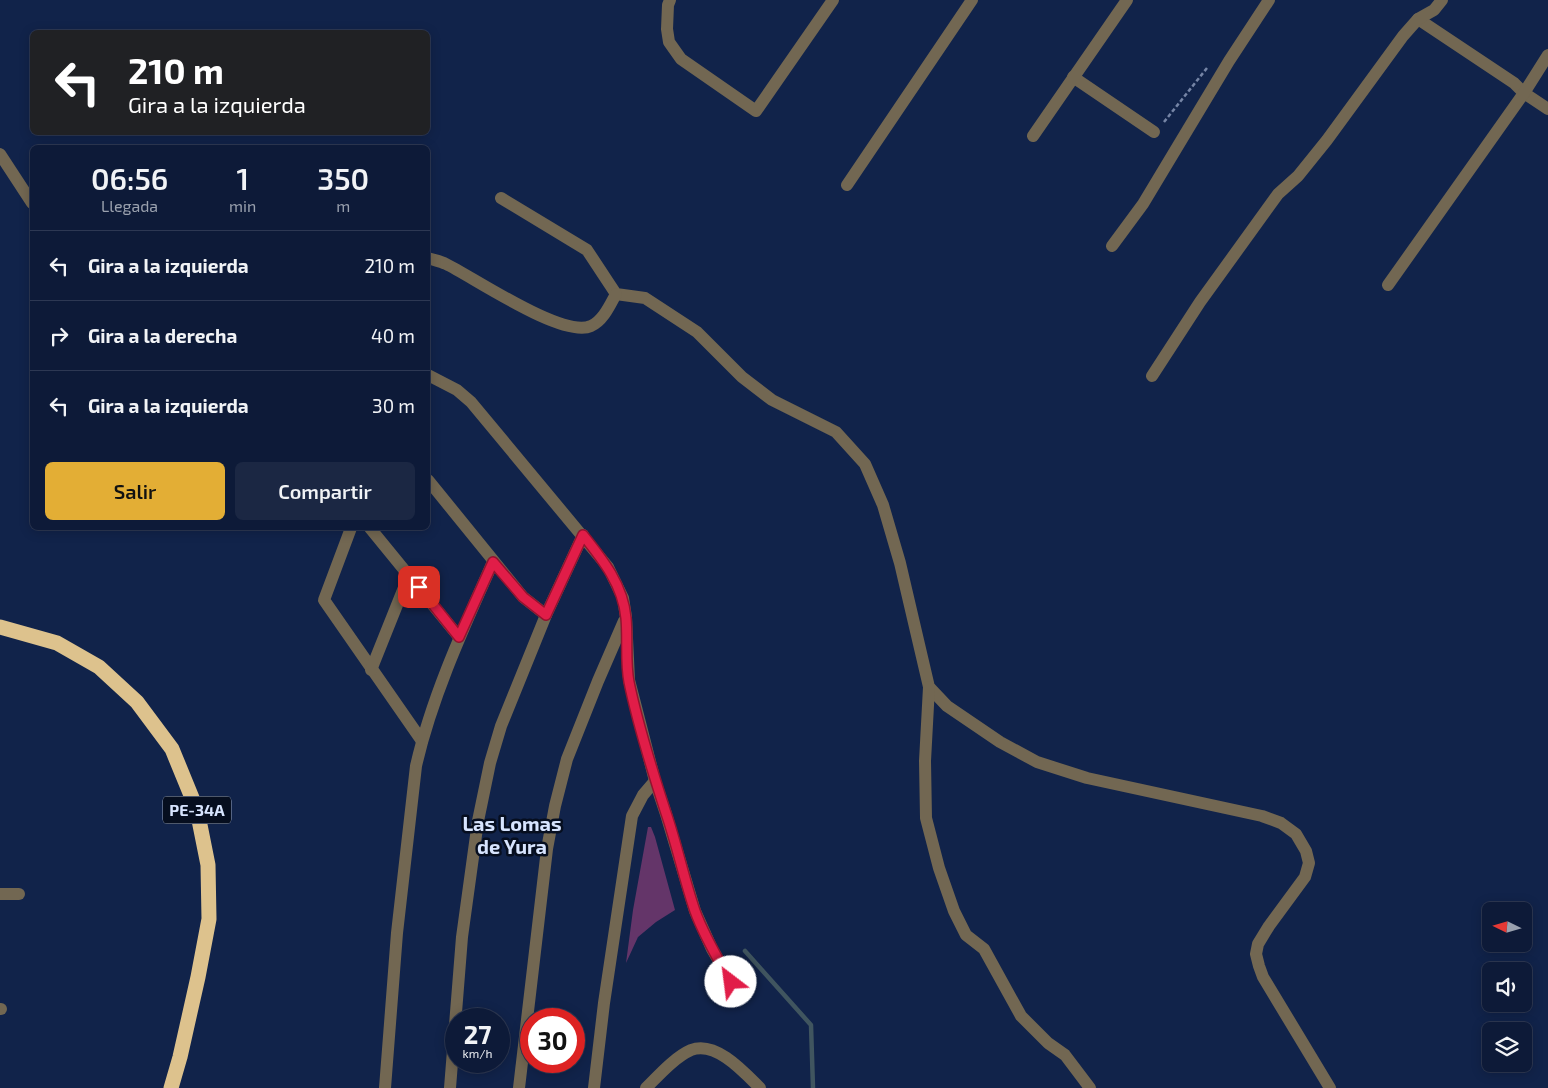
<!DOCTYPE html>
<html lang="es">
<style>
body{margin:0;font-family:"Exo 2",sans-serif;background:#1b2743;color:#f1f3f6;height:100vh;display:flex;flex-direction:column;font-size:19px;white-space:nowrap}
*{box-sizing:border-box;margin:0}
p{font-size:16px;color:#9aa1ae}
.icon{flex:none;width:28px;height:28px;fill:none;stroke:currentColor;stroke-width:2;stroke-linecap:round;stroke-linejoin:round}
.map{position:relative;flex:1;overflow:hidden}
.details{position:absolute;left:30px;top:145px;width:400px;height:385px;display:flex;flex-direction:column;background:#0d1a38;border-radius:8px;box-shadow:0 2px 12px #0003,0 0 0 1px #2d3853}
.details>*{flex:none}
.hud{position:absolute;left:30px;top:30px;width:400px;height:105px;border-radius:8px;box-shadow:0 2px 12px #0003,0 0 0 1px #2d3853;background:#202124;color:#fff;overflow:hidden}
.needle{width:32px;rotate:275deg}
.buttons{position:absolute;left:1482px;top:902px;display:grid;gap:10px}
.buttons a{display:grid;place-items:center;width:50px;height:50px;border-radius:8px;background:#0d1a38;box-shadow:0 2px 12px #0003,0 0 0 1px #2d3853;font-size:25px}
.speed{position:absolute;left:445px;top:1008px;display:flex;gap:10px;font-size:25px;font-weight:700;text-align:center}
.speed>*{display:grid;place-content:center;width:65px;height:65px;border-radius:50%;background:#0d1a38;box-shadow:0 2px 12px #0003,0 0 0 1px #2d3853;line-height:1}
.speed small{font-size:12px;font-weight:400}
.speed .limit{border:8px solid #d22;background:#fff;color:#111}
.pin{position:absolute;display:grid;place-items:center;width:42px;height:42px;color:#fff;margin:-21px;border-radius:10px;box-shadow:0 2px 8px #0006}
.me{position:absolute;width:55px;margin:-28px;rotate:330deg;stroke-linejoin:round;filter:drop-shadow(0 0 4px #0008)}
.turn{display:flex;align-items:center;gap:18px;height:105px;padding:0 15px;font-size:22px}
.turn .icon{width:65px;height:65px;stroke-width:2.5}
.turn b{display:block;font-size:35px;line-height:42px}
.eta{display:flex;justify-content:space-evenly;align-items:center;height:85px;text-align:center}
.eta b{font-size:30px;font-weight:600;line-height:35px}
.action{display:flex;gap:10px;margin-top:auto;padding:10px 15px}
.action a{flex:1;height:58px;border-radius:8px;background:#e3ae35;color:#111;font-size:20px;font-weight:600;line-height:58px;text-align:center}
.action a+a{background:#1b2743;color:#f1f3f6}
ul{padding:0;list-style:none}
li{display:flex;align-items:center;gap:15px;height:70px;padding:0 15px;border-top:1px solid #2d3853}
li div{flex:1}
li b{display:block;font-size:19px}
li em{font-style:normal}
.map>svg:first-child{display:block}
.green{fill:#643569}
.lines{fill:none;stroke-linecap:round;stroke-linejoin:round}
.stream{stroke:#40555f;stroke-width:4.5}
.path{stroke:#7685a6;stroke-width:2.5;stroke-dasharray:4 2.5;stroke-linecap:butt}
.minor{stroke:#726752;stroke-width:12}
.highway{stroke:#ddc28d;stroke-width:15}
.route-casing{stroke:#92132f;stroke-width:12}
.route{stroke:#e11d48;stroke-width:9}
.labels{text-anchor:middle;stroke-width:5;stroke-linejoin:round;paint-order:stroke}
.shield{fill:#060e1f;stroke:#98a4bb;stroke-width:1}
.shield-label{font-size:16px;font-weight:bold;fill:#d7e4fe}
.quarter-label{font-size:20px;font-weight:bold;fill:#d7e4fe;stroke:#060e1f}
</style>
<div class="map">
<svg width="1548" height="1088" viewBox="0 0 1548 1088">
<rect width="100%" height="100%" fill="#11234a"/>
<path class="green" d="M648,827H651L655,837L675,910L656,922L638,937L626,963L633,910Z"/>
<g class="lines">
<path class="stream" d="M745,951L811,1025L813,1088"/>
<path class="path" d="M1164,122L1207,68"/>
<g class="minor">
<path d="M670,0L668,5L667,29L669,42L681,59L756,111L833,0"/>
<path d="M1418,19L1514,83L1524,93L1548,109"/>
<path d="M1073,77L1154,132"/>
<path d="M1033,136L1127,0"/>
<path d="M0,154L32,203"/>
<path d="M847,185L972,0"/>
<path d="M501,198L587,250L616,294L645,298L697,332L742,377L772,400L836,432L865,464L883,505L900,563L929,687L947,706L1000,742L1037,762L1087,778L1262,816L1281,823L1296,834L1306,851L1309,863L1305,877L1269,926L1258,944L1256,954L1259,966L1263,977L1330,1088"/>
<path d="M1112,246L1143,204L1229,61L1269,0"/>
<path d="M428,258C433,260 440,261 446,264C473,277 563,339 591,326C603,321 610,305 616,294"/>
<path d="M1388,285L1524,93L1548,55"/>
<path d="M428,375L457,390L471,402L608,567L623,598L626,617L629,680L655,781L666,814L695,911L712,949L731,982"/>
<path d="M1152,376L1200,302L1278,194L1298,176L1327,140L1403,36L1418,19L1434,10L1442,0"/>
<path d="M428,480L523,597L546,615"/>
<path d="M351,528L324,600L422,741"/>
<path d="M370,528L459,637"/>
<path d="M371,670L409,575"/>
<path d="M929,687L925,761L926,818L939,868L954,911L966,935L984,949L1021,1016L1048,1043L1065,1055L1090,1088"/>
<path d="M0,894H19"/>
<path d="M0,1009H1"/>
<path d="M385,1088L397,933L416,766C432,696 464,627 493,562"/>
<path d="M450,1088L462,937L478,821L490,763L501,726L546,615L583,535"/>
<path d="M519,1088L547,849L555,806L567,759L598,681L624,621"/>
<path d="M594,1088L604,1003L632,816L643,795L655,781"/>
<path d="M646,1088C659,1075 675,1057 691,1050C716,1040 745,1073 760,1088"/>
</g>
<path class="highway" d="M0,627L57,643L99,667L137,702L172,749L197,810L208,865L209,919L198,977L180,1057L171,1088"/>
</g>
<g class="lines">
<defs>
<path id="route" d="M419,587L459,637L493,562L523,597L546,615L583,535C603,560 623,585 626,618C628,639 625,661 629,682C638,726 652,770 666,813C677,845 684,879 695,911C704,936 718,959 731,982"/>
</defs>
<use href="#route" class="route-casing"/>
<use href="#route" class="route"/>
</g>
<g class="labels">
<rect class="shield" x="163" y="796.5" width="68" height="27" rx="4"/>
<g class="shield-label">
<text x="197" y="816">PE-34A</text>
</g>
<g class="quarter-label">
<text x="512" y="831">Las Lomas<tspan x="512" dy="23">de Yura</tspan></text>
</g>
</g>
</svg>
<div class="buttons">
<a><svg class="needle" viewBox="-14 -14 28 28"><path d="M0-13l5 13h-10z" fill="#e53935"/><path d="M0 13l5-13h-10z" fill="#9aa1ae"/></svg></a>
<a><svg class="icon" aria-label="sound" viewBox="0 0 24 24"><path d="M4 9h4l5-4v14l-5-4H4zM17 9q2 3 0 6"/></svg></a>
<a><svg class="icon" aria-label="layers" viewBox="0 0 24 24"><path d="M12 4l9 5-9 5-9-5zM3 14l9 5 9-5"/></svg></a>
</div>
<div class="speed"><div>27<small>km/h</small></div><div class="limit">30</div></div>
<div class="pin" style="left:419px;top:587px;background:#d93025"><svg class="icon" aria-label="arrive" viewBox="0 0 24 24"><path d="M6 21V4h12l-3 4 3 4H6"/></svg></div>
<svg class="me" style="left:731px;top:982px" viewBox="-20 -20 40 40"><circle r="19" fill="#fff"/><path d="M0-13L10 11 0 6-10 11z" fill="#e11d48"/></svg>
<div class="hud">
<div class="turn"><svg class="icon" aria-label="left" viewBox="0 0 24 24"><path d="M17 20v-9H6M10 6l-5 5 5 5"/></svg><div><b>210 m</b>Gira a la izquierda</div></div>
</div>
<section class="details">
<div class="eta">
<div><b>06:56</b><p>Llegada</p></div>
<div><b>1</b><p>min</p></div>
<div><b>350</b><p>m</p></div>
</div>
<ul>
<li><svg class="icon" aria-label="left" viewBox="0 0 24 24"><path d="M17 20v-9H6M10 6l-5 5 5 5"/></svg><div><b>Gira a la izquierda</b></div><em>210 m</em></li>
<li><svg class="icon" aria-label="right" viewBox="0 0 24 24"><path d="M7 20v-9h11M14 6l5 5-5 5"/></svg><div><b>Gira a la derecha</b></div><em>40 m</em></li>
<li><svg class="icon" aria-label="left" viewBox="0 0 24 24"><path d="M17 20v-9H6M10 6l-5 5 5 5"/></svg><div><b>Gira a la izquierda</b></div><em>30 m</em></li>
</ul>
<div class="action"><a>Salir</a><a>Compartir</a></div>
</section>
</div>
